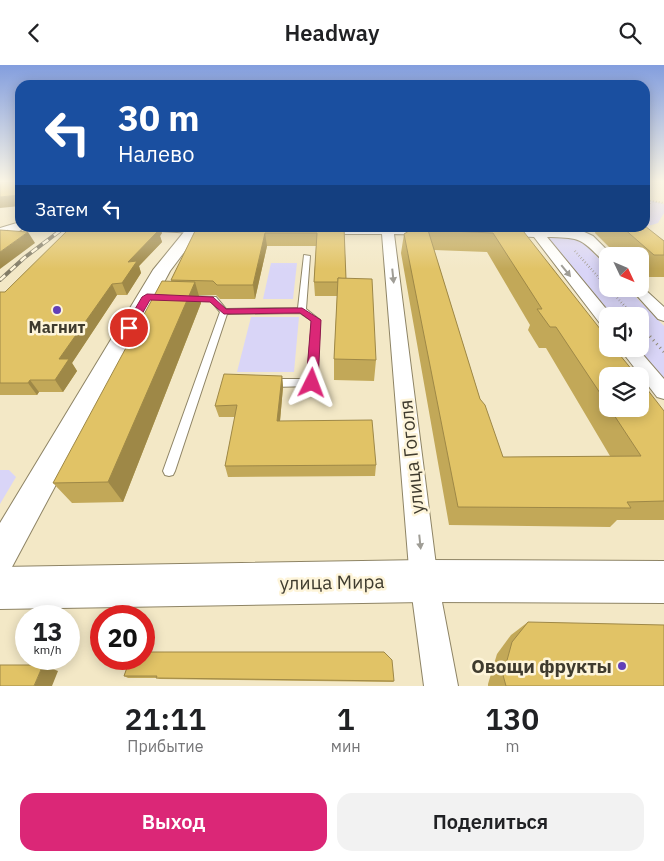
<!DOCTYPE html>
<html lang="ru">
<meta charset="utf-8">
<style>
body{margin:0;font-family:"IBM Plex Sans",sans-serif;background:#f2f2f2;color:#202124;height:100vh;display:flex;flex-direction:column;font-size:19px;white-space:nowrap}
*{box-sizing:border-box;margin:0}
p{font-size:16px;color:#757577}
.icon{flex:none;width:28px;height:28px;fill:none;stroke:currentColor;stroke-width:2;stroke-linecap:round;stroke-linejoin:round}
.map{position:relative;height:621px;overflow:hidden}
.details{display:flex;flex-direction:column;background:#fff;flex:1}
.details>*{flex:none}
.guide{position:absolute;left:15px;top:15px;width:635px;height:152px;border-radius:15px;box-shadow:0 2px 12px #0003;background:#1a4fa0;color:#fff;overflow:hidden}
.needle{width:32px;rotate:134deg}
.controls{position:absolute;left:599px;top:182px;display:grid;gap:10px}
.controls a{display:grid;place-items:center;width:50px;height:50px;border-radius:10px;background:#fff;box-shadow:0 2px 12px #0003;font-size:25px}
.speed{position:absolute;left:15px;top:540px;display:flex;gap:10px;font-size:25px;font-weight:700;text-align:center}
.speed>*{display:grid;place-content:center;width:65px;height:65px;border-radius:50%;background:#fff;box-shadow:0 2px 12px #0003;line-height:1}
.speed small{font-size:12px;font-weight:400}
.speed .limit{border:8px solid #d22;background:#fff;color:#111}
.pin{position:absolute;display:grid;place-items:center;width:42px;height:42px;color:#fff;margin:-21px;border:2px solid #fff;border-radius:50%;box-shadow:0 1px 5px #0007}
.me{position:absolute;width:55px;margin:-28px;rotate:3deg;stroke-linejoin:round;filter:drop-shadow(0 0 4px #0008)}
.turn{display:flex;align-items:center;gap:18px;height:105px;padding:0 20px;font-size:22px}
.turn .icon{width:65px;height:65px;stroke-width:2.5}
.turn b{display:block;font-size:35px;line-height:42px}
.then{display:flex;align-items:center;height:48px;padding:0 20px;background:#0003;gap:10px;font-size:19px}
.eta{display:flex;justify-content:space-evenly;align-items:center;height:85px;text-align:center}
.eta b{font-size:30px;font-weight:600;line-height:35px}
.button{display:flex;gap:10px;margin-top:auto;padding:10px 20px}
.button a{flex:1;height:58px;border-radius:15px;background:#db2777;color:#fff;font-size:20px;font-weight:600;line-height:58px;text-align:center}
.button a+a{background:#f2f2f2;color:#202124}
header{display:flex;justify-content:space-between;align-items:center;height:65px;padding:0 20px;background:#fff;font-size:22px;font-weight:600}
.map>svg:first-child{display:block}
.green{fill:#d9d5f7}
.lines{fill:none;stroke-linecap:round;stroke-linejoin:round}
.service-casing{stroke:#8e8465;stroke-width:2}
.minor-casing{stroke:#8e8465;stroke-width:2}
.tertiary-casing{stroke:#8e8465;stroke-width:2}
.secondary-casing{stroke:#8e8465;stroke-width:2}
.path-far2{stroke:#928b74;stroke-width:2;stroke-dasharray:0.5 2.5;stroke-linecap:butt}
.path-far1{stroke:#928b74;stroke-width:2.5;stroke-dasharray:0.5 2.5;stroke-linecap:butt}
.path{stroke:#928b74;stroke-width:3;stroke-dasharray:1 4;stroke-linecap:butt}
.service{fill:#fff;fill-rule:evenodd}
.minor{fill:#fff;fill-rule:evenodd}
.tertiary{fill:#fff;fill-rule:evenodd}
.secondary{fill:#fff;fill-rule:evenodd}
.rail-casing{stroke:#817b66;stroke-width:4}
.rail{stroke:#fef5da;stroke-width:2.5;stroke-dasharray:7;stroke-linecap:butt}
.wall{fill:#c2a858;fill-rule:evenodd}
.shaded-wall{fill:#9e8847}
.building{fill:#e1c366;stroke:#9e8847}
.oneway{fill:#9f9d96}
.route{fill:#db2777;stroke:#8e194d}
.poi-dot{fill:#6240b8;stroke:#fef5da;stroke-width:2}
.labels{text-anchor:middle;stroke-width:5;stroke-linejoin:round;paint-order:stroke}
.poi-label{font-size:16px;font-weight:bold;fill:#3f3b2e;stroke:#fef5da}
.near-street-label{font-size:19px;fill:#3f3b2e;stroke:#fef5da}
.near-poi-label{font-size:19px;font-weight:bold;fill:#3f3b2e;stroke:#fef5da;text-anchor:end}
</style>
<header><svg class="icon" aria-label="back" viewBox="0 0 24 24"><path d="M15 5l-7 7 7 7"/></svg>Headway<svg class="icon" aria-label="search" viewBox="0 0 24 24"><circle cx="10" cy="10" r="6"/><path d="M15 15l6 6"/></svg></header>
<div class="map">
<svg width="664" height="621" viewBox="0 0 664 621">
<rect width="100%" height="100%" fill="#f3e8c6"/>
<g class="green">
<path d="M645,134L664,139V148L658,158L645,162Z"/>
<path d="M546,172H578L607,202L608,224H628L664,261V316L637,284H640V251H611Z"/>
<path d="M271,198H297L293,234H263Z"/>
<path d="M251,252H299L294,307H237Z"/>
<path d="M0,405H9L16,412L0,439Z"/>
</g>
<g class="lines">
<defs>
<g id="service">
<path d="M20,157V161L0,167V163Z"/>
<path d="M304,190L310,191L306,244L320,255L317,318L316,321L271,322L266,318L271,314H307L312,256L300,248L227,249L175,406L173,410L169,411L165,410L163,406L220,247L211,236L188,235L184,233L188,231L216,232L226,244L298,243Z"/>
</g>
<g id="minor">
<path d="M20,157V162L24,163L0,178V169Z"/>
<path d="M154,162H215L217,165L211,169L160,166Z"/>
<path d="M314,162H433L439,166L433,170L394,169L438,516L458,621H424L410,516L382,169H318L314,168Z"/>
<path d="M498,163L580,165L593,171L613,191H608V197L603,196C580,172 580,173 547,172L612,251H608V262L602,261L534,172L494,170L492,167Z"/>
<path d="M640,220L664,242V256L658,254L631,224H640Z"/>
<path d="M620,284H638L664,314V334L657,332Z"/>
</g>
<path id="tertiary" d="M188,162H203L170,206L12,502L0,507V458L153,205Z"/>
<path id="secondary" d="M424,495L664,496V538L424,537L0,544V502Z"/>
</defs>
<use href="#service" class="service-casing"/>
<use href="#minor" class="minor-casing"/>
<use href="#tertiary" class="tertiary-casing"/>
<use href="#secondary" class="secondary-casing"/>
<path class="path-far2" d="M645,146L650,141V136L664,138"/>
<g class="path-far1">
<path d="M575,186L608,223"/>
<path d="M609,224L632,249"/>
</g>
<g class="path">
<path d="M631,248L633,251"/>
<path d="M640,260L664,287"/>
</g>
<use href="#service" class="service"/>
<use href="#minor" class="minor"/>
<use href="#tertiary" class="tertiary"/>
<use href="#secondary" class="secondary"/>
<defs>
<path id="rail" d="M0,215L24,193L65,162"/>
</defs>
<use href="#rail" class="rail-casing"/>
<use href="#rail" class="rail"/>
</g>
<g class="wall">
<path d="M197,162H344L346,214L376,295L374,316L334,315V294L337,231H315L314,217L316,181H267L255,234H220L216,230H199L201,238L123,437L72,438L53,418L171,216V215Z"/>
<path d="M415,162H520L608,311V344H640L664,346V455H617L610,462L449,460L401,188L404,169ZM434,185L487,187L530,260L528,265L539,283H546L610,391L503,392L480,334Z"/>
<path d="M597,162H645L664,176V212H640V191H618L595,168Z"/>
<path d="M162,168L160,171L162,177L139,201L141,208L127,230H117L72,298L77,306L63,327H39L37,330H0V227H5Z"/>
<path d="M282,311L283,322L280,356L376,400L375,411L228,412L225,401L235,352H219L215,341Z"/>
<path d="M528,557L664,621H488V619L497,589L511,570Z"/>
<path d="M130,594L394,616L393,617L160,614L156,613H128L124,611Z"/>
</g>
<g class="shaded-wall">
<path d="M20,130V141L0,143V132Z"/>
<path d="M155,162H161L162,168L160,171L162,177L139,201L141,208L127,230L122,218L128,197Z"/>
<path d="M28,167L35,178L0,204V187Z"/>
<path d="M265,168L267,181L255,234L253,220Z"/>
<path d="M195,217L201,238L123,437L108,417Z"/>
<path d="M112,219L117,230L72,298L77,306L63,327L55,315L59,294Z"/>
<path d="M282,311L283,322L279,367L277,356Z"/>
<path d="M30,315L39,327L37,330L28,318Z"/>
<path d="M43,600L58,606L52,621H34Z"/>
</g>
<g class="building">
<path d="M0,117H20V130L0,132Z"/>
<path d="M645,161L664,176V190H654L622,162H645Z"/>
<path d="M71,162H155L153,166H158L128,197L137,196L122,218L112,219L59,294H69L55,315H30L28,318H0V227H5Z"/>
<path d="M197,162H344L346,214L338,213V217H314L317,168H265L253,220H217L213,216L171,215Z"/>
<path d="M415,162H520L608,274V284H615L637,311H608V340L556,262H550L537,244H542L493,168L428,165L480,334L485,340L503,392L641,391L610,344H640V315L664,346V436L627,437L631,443L458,442L404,169Z"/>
<path d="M0,165L28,167L0,187Z"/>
<path d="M338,213L372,214L376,295L334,294Z"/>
<path d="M162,216L195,217L108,417L53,418Z"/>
<path d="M224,309L282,311L277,356L372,355L376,400L225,401L237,340L215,341Z"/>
<path d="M528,557L664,560V621H506L503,610L512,577Z"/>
<path d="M144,587H384L392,595L394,616L156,613L157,611H124L130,594H144Z"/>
<path d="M0,600H43L34,621H0Z"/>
</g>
<defs><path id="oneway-solid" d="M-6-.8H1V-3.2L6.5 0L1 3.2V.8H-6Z" transform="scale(1.25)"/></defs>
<g class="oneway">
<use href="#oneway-solid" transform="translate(566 206) rotate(51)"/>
<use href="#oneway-solid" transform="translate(393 211) rotate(84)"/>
<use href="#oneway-solid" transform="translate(420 477) rotate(84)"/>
</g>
<linearGradient id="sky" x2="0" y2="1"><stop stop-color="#839ede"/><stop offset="0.57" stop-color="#faf5e5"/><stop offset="1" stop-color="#faf5e5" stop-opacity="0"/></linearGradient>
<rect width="664" height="204" fill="url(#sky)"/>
<path class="route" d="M147,229L213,232L226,244L302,243L321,255L318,318L312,322L306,318L311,256L300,248L224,249L210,237L150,235L133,265H126L124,263L142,232Z"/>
<g class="poi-dot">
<circle cx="57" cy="245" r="5"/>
<circle cx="622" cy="601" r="5"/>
</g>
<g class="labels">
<g class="poi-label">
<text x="57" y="268">Магнит</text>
</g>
<g class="near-street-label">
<text transform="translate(411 392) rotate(-96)" y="7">улица Гоголя</text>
<text transform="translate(332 517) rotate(-1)" y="7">улица Мира</text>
</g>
<g class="near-poi-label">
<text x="612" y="608">Овощи фрукты</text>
</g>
</g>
</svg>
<div class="controls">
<a><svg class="needle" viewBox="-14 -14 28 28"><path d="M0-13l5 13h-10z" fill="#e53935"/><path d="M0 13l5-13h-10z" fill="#757577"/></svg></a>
<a><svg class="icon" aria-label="sound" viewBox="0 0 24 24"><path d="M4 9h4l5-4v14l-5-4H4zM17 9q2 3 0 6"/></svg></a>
<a><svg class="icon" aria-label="layers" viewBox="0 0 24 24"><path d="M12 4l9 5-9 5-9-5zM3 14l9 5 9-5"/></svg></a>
</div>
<div class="speed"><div>13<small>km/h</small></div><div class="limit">20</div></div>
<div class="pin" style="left:129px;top:263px;background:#d93025"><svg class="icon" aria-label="arrive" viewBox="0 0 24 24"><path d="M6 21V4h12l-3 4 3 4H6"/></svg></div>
<svg class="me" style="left:312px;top:318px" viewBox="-20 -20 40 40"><path d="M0-17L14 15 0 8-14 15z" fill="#db2777" stroke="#fff" stroke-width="4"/></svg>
<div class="guide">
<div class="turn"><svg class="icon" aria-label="left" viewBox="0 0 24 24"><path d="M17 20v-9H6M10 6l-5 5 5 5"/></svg><div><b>30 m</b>Налево</div></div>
<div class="then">Затем<svg class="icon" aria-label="left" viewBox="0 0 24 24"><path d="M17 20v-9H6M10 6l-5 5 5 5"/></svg></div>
</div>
</div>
<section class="details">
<div class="eta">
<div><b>21:11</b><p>Прибытие</p></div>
<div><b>1</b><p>мин</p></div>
<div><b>130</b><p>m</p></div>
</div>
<div class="button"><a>Выход</a><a>Поделиться</a></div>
</section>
